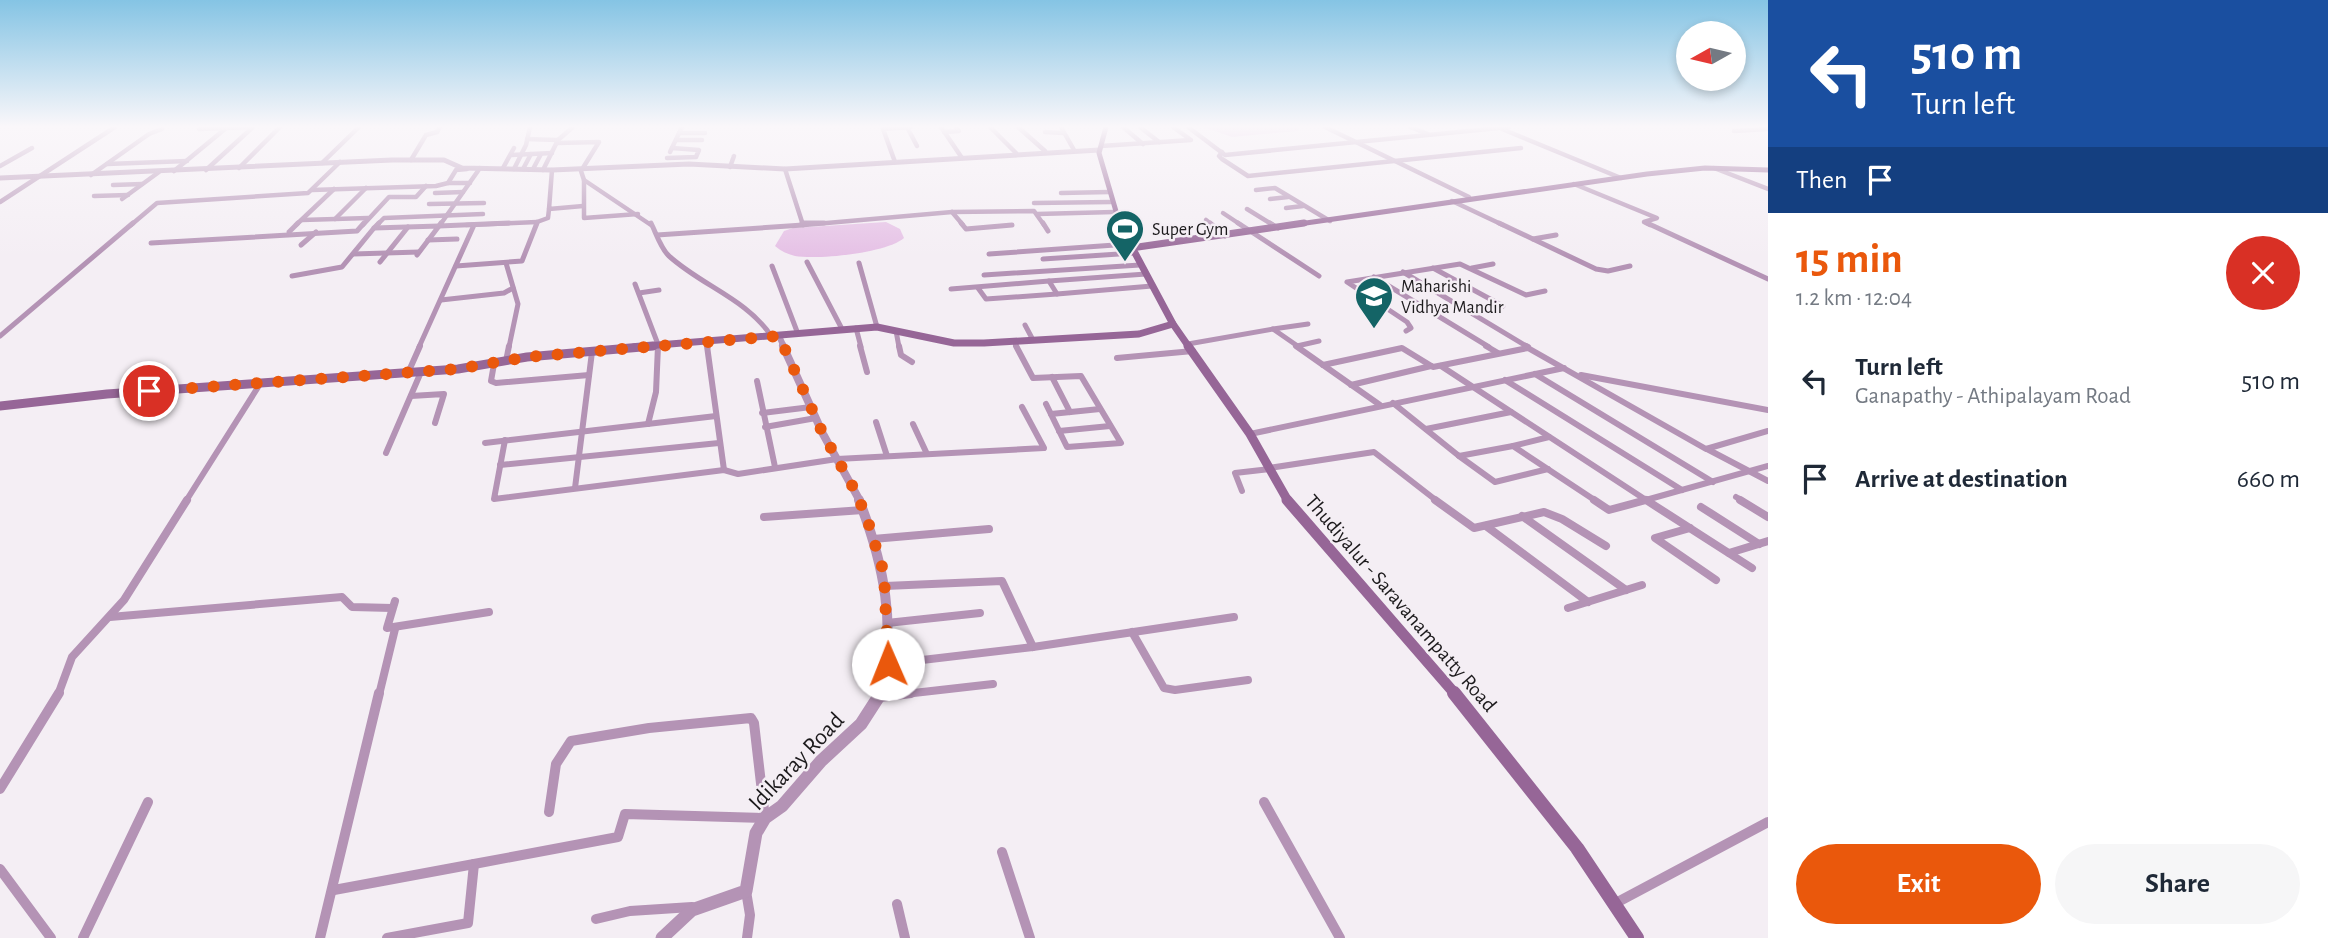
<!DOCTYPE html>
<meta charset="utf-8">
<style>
body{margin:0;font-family:"Alegreya Sans",sans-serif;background:#f6f6f7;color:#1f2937;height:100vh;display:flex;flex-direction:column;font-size:26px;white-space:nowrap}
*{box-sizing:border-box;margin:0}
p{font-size:23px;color:#747a83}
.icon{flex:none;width:38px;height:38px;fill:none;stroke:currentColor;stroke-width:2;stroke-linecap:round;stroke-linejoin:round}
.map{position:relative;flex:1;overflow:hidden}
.panel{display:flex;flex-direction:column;background:#fff;width:560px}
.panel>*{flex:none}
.top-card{background:#1a4fa0;color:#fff;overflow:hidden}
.needle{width:46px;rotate:262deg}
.tools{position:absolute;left:1676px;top:21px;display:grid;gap:14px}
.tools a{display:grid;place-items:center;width:70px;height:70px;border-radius:50%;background:#fff;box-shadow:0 4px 10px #0003;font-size:35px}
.pin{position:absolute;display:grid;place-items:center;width:60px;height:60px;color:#fff;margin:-30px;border:4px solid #fff;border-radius:50%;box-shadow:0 2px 7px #0007}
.me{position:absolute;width:77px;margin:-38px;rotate:359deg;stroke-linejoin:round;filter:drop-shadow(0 0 5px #0008)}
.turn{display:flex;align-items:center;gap:24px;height:147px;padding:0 28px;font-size:32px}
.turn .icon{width:91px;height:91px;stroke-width:2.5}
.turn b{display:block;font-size:49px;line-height:60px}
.then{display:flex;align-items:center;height:66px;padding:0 28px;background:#0003;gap:14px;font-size:26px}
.round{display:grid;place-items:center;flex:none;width:74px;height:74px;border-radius:37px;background:#f6f6f7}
.headline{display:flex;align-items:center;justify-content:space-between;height:119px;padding:0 28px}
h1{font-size:42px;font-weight:600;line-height:52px;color:#ea580c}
.primary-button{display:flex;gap:14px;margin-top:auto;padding:14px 28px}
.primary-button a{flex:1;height:80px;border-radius:42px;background:#ea580c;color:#fff;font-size:28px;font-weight:600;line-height:80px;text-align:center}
.primary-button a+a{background:#f6f6f7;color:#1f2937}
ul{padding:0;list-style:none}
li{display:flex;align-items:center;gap:21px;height:98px;padding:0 28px}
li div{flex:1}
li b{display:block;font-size:26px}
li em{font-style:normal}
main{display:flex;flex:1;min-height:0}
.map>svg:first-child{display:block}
.green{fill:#e5c0e5}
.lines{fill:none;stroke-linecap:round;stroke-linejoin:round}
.minor-far4{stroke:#b493b5;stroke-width:4.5}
.minor-far3{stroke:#b493b5;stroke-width:5}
.minor-far2{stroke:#b493b5;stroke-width:6}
.minor-far1{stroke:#b493b5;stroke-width:8}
.minor{stroke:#b493b5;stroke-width:10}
.tertiary-far4{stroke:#b493b5;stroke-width:5}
.tertiary-far3{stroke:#b493b5;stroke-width:6}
.tertiary-far2{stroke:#b493b5;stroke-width:8}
.tertiary-far1{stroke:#b493b5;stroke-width:10}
.tertiary{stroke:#b493b5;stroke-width:13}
.secondary-far4{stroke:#966697;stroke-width:5}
.secondary-far3{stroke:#966697;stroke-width:7}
.secondary-far2{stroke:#966697;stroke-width:9}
.secondary-far1{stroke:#966697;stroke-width:11}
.secondary{stroke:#966697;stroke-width:14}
.route{stroke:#ea580c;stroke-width:12;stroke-dasharray:0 21.6}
.labels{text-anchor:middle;stroke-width:5;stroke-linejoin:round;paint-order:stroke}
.far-poi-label{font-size:18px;fill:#1c1a1c;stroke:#f4eef4;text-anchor:start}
.street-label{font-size:21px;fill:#1c1a1c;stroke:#f4eef4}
.near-street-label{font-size:24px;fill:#1c1a1c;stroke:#f4eef4}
</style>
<main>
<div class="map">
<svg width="1768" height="938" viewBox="0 0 1768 938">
<rect width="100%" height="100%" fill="#f4eef4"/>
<g class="green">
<path d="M1203,127H1299L1300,128L1297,131L1232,137Z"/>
<path d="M886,222L900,229L904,238C887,253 818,260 795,256C787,254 781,251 775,246L784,231L793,228Z"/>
</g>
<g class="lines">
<g class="minor-far4">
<path d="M202,127L199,129L253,127L206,170"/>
<path d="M907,127L917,146"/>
<path d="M941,127L962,158"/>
<path d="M990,127L1016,153"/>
<path d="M1018,127L1045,151"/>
<path d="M1061,127L1074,150"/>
<path d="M1123,127L1143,144"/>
<path d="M1140,127L1159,142"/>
<path d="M1188,127L1225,155L1509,127"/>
<path d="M1325,127L1469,197"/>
<path d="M1410,127L1428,134"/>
<path d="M1502,129L1621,178"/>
<path d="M1734,131L1768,129"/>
<path d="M944,132L959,131L956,127"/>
<path d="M1045,132L1063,133"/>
<path d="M679,133H705"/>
<path d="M527,139L558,140"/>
<path d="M676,140H702"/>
<path d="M557,143L599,142L581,171L584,180L651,225"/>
<path d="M1101,146L1191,140L1173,127"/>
<path d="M670,152L682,127"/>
<path d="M1222,152L1219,156L1222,159L1248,176L1521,148"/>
<path d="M511,155L552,153"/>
<path d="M667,158L696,157L699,150L672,148"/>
<path d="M411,160L426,135L437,132L440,127"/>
<path d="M895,162L883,129L911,127"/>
<path d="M322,163L359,127"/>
<path d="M107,164L187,161"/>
<path d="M0,166L32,148"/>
<path d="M730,167L734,156"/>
<path d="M239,168L280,127"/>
<path d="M503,168L514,148"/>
<path d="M1714,168L1768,189"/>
<path d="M514,169L526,145L530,127"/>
<path d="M523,169L531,154"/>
<path d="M533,169L541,154"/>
<path d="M785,169L803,225"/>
<path d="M543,170L558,140L573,127"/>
<path d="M552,170L549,209L583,206"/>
<path d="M174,171L225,129"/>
<path d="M91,175L149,134L162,129"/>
<path d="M584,180V218L638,214"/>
<path d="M448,183H470"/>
<path d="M1574,184L1657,218L1644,222L1650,225"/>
<path d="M113,185L142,184"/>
<path d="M312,190L436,186L448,183L456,170L467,169"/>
<path d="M1256,190L1275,188L1330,221"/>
<path d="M435,193L463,192"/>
<path d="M1061,193L1109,192"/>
<path d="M94,196L128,195"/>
<path d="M122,199L159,172"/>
<path d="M1270,199L1288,197"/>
<path d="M1452,201L1503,225"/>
<path d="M0,202L115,127"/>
<path d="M1034,203L1111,202"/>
<path d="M429,204L484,203"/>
<path d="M1286,208L1303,206"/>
<path d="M1247,209L1273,225"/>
<path d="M952,212L963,225"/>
<path d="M1223,213L1241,225"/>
<path d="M1037,214L1114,212"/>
<path d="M335,219L366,188"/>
<path d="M302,220L368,218"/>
<path d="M1206,220L1212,225"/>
<path d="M131,225L157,203L308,193L340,162"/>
<path d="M296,225L334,189"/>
<path d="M363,225L389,197H416L426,186"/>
<path d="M377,225L384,218L483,214"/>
<path d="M440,225L480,168"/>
<path d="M466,225L537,222L548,218L549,209"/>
<path d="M536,225L537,222"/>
<path d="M804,225L952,212L1034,211L1044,225"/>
</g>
<g class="minor-far3">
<path d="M441,223L439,226L509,223"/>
<path d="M651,223C656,233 661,249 669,256C702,286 747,299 772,337"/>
<path d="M802,223H824"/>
<path d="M961,223L966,229L1012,225"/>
<path d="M1043,223L1048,231"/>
<path d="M1210,223L1225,236"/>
<path d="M1238,223L1319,276"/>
<path d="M1270,223L1278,228"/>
<path d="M1499,223L1596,269L1608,271L1630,266"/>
<path d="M1647,223L1768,279"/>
<path d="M374,228L379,223"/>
<path d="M289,232L298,223"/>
<path d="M657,235L803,225"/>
<path d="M1533,239L1556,235"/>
<path d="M428,240L457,239"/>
<path d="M151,243L357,231L364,223"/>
<path d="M301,245L316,232"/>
<path d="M353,254L419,252"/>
<path d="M989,254L1129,244"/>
<path d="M1043,259L1134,253"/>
<path d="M380,262L408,227"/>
<path d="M807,262L842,329"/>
<path d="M506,263L518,304L509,347"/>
<path d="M859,263L877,327"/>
<path d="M456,266L522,261L537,223"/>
<path d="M772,266L798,334"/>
<path d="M1433,268L1503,306L1472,313"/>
<path d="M1472,268L1493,264"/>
<path d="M1403,272L1528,347"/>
<path d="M1146,274L1049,281L1057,294L1152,286"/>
<path d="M984,275L1140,265"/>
<path d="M292,276L342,267L374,228L439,226L417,255"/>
<path d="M1374,277L1489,347"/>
<path d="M635,284L659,347"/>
<path d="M978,288L986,299L1057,294"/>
<path d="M951,289L1049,281"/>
<path d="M639,293L659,290"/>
<path d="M441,300L504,293L513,288"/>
<path d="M1025,325L1033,340"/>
<path d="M856,328L861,347"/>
<path d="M896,331L899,347"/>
<path d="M1406,331L1411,328L1407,322L1347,282L1460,264L1526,295L1545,291"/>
<path d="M0,336L133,223"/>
<path d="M1014,341L1017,347"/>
<path d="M707,343L708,347"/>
<path d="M1188,344L1273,329"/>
<path d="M1297,346L1319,341"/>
<path d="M419,347L474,225"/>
<path d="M1299,347L1273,329L1308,324"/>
</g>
<g class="minor-far2">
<path d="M707,346L724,470"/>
<path d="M860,346L867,372"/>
<path d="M899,346L901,355L912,362"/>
<path d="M1016,346L1033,378L1081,376L1121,443L1067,447L1046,404"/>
<path d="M1296,346L1380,405"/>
<path d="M1486,346L1498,353"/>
<path d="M1526,346L1528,347"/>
<path d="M1117,358L1193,351"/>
<path d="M506,361L509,346"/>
<path d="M494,364L491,381L496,383L589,375"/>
<path d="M1323,365L1402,348L1433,367L1528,348L1706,449L1768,431"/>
<path d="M1441,366L1646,500L1641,501"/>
<path d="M408,373L420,346"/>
<path d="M1535,374L1713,482"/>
<path d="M1581,375L1768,410"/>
<path d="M1052,377L1070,412"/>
<path d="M1505,380L1682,490"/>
<path d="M757,381L775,467"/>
<path d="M1351,385L1431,366"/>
<path d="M411,396L444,394L435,423"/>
<path d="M1393,403L1459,456L1513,446L1596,501"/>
<path d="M762,413L811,407"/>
<path d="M1051,414L1100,409"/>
<path d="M876,422L887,456"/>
<path d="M648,424L656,392L658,346"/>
<path d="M913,424L927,454"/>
<path d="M765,427L816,418"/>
<path d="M1426,429L1511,412"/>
<path d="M1059,431L1110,426"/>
<path d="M1250,434L1564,368"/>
<path d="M505,440L494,499L724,470L738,474L837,459L1044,448L1022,407"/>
<path d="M485,443L716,416"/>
<path d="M1513,446L1549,437"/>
<path d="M1707,449L1768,481"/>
<path d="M386,453L421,372"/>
<path d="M1459,456L1495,482L1548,469"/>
<path d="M500,465L719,443"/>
<path d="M1269,468L1374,452L1437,501"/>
<path d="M575,488L592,352"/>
<path d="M1242,491L1235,473L1270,469"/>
<path d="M1736,497L1743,501"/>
<path d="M1646,500L1768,466"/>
<path d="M1646,500L1648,501"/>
<path d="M186,501L260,384"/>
</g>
<g class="minor-far1">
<path d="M1435,500L1474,528L1544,512L1562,519L1606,546"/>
<path d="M1594,500L1609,510L1646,500"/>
<path d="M1646,500L1752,568"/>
<path d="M1740,500L1768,517"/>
<path d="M1701,507L1759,544"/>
<path d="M1522,516L1626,590"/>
<path d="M764,517L863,510"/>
<path d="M1486,526L1588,602"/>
<path d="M1690,528L1655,538L1716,580"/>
<path d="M873,539L989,529"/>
<path d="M1729,553L1768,541"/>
<path d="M885,586L1002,581L1033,647"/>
<path d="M395,601L387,628L489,612"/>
<path d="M1568,608L1642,585"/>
<path d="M110,617L342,597L352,607L392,608"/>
<path d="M887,623L980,613"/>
<path d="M1132,632L1164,688L1175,690L1248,680"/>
<path d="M888,664L1033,647L1234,617"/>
<path d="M58,695L72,657L124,600L187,500"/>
<path d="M379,695L395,629"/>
<path d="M896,695L993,684"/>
</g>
<g class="minor">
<path d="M880,697L911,693"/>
<path d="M0,789L59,693"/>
<path d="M1264,802L1340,938"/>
<path d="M1002,852L1030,938"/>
<path d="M474,864L618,837L625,814L765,818L754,723L751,718L649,728L571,741L556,764L549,812"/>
<path d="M0,869L51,938"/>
<path d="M334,890L474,864L468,923L387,938"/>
<path d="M746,891L750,915L747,938"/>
<path d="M897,904L905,938"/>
<path d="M1614,904L1768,822"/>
<path d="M596,919L630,911L692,907"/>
<path d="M83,938L148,802"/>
<path d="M320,938L379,693"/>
</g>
<path class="tertiary-far4" d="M0,178L392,160H444L462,168L552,170L689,164L785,169L1099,150"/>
<path class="tertiary-far3" d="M779,336L784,347"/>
<path class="tertiary-far2" d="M783,346L823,434L860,501"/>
<path class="tertiary-far1" d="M859,500C884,564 897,627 880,695"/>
<path class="tertiary" d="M662,938L692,910L746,891L756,833L765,818L782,806L821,761L861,724L881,693"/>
<g class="secondary-far4">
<path d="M1106,127L1099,153L1120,225"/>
<path d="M1292,225L1647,174L1705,168L1768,170"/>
</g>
<g class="secondary-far3">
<path d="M1119,223L1173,324L1189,347"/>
<path d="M1131,248L1304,223"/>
<path d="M634,347L877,327L954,343H984L1139,334L1173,324"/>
</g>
<g class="secondary-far2">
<path d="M1188,346L1250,434L1288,501"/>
<path d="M0,406L107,394L458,369L527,357L653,346"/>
</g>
<path class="secondary-far1" d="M1287,500L1456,695"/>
<path class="secondary" d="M1454,693L1577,848L1637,938"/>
</g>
<linearGradient id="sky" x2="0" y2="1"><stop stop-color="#85c4e4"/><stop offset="0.49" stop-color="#faf7fa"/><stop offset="1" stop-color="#faf7fa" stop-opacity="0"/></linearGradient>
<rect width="1768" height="258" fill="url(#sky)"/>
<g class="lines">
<path class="route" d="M149,391L458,369L527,357L779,336L823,434L857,494L869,525L884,573L888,664"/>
</g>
<defs>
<symbol id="stadium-pin" viewBox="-11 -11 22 30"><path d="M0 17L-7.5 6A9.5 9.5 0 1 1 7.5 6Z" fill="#146466" stroke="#f4eef4"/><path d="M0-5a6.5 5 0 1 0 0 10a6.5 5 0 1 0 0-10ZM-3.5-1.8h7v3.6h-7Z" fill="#fff"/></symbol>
<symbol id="school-pin" viewBox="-11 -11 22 30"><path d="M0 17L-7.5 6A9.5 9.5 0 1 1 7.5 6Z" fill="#146466" stroke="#f4eef4"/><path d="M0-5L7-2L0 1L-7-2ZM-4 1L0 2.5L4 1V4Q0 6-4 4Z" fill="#fff"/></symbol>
</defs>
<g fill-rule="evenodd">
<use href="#stadium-pin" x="1103" y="207" width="44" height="60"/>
<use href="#school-pin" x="1352" y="274" width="44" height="60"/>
</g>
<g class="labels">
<g class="far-poi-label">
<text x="1152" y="235">Super Gym</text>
<text x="1401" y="292">Maharishi<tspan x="1401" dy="21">Vidhya Mandir</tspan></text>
</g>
<g class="street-label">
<text transform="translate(1401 603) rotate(49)" y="7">Thudiyalur - Saravanampatty Road</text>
</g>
<g class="near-street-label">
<text transform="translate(796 761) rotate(-46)" y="8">Idikaray Road</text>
</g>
</g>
</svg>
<div class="tools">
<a><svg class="needle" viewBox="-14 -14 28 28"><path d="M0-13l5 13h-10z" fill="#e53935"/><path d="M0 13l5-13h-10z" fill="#747a83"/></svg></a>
</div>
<div class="pin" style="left:149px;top:391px;background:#d93025"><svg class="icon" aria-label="arrive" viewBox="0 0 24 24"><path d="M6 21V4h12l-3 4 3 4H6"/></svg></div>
<svg class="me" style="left:888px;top:664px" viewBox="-20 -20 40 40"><circle r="19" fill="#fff"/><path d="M0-13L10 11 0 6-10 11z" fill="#ea580c"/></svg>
</div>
<section class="panel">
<div class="top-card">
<div class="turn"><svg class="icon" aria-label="left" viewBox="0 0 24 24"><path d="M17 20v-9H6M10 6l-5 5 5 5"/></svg><div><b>510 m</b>Turn left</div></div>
<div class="then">Then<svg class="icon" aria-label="arrive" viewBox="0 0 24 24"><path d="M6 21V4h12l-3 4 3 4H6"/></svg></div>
</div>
<div class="headline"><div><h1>15 min</h1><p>1.2 km · 12:04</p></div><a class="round" style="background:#d93025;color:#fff"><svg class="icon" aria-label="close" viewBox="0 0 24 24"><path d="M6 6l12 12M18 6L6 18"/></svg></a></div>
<ul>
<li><svg class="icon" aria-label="left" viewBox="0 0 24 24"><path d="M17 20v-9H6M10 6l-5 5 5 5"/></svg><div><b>Turn left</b><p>Ganapathy - Athipalayam Road</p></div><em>510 m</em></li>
<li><svg class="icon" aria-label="arrive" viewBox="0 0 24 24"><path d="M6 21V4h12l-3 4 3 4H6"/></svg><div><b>Arrive at destination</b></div><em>660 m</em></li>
</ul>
<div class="primary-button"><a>Exit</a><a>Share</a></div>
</section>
</main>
